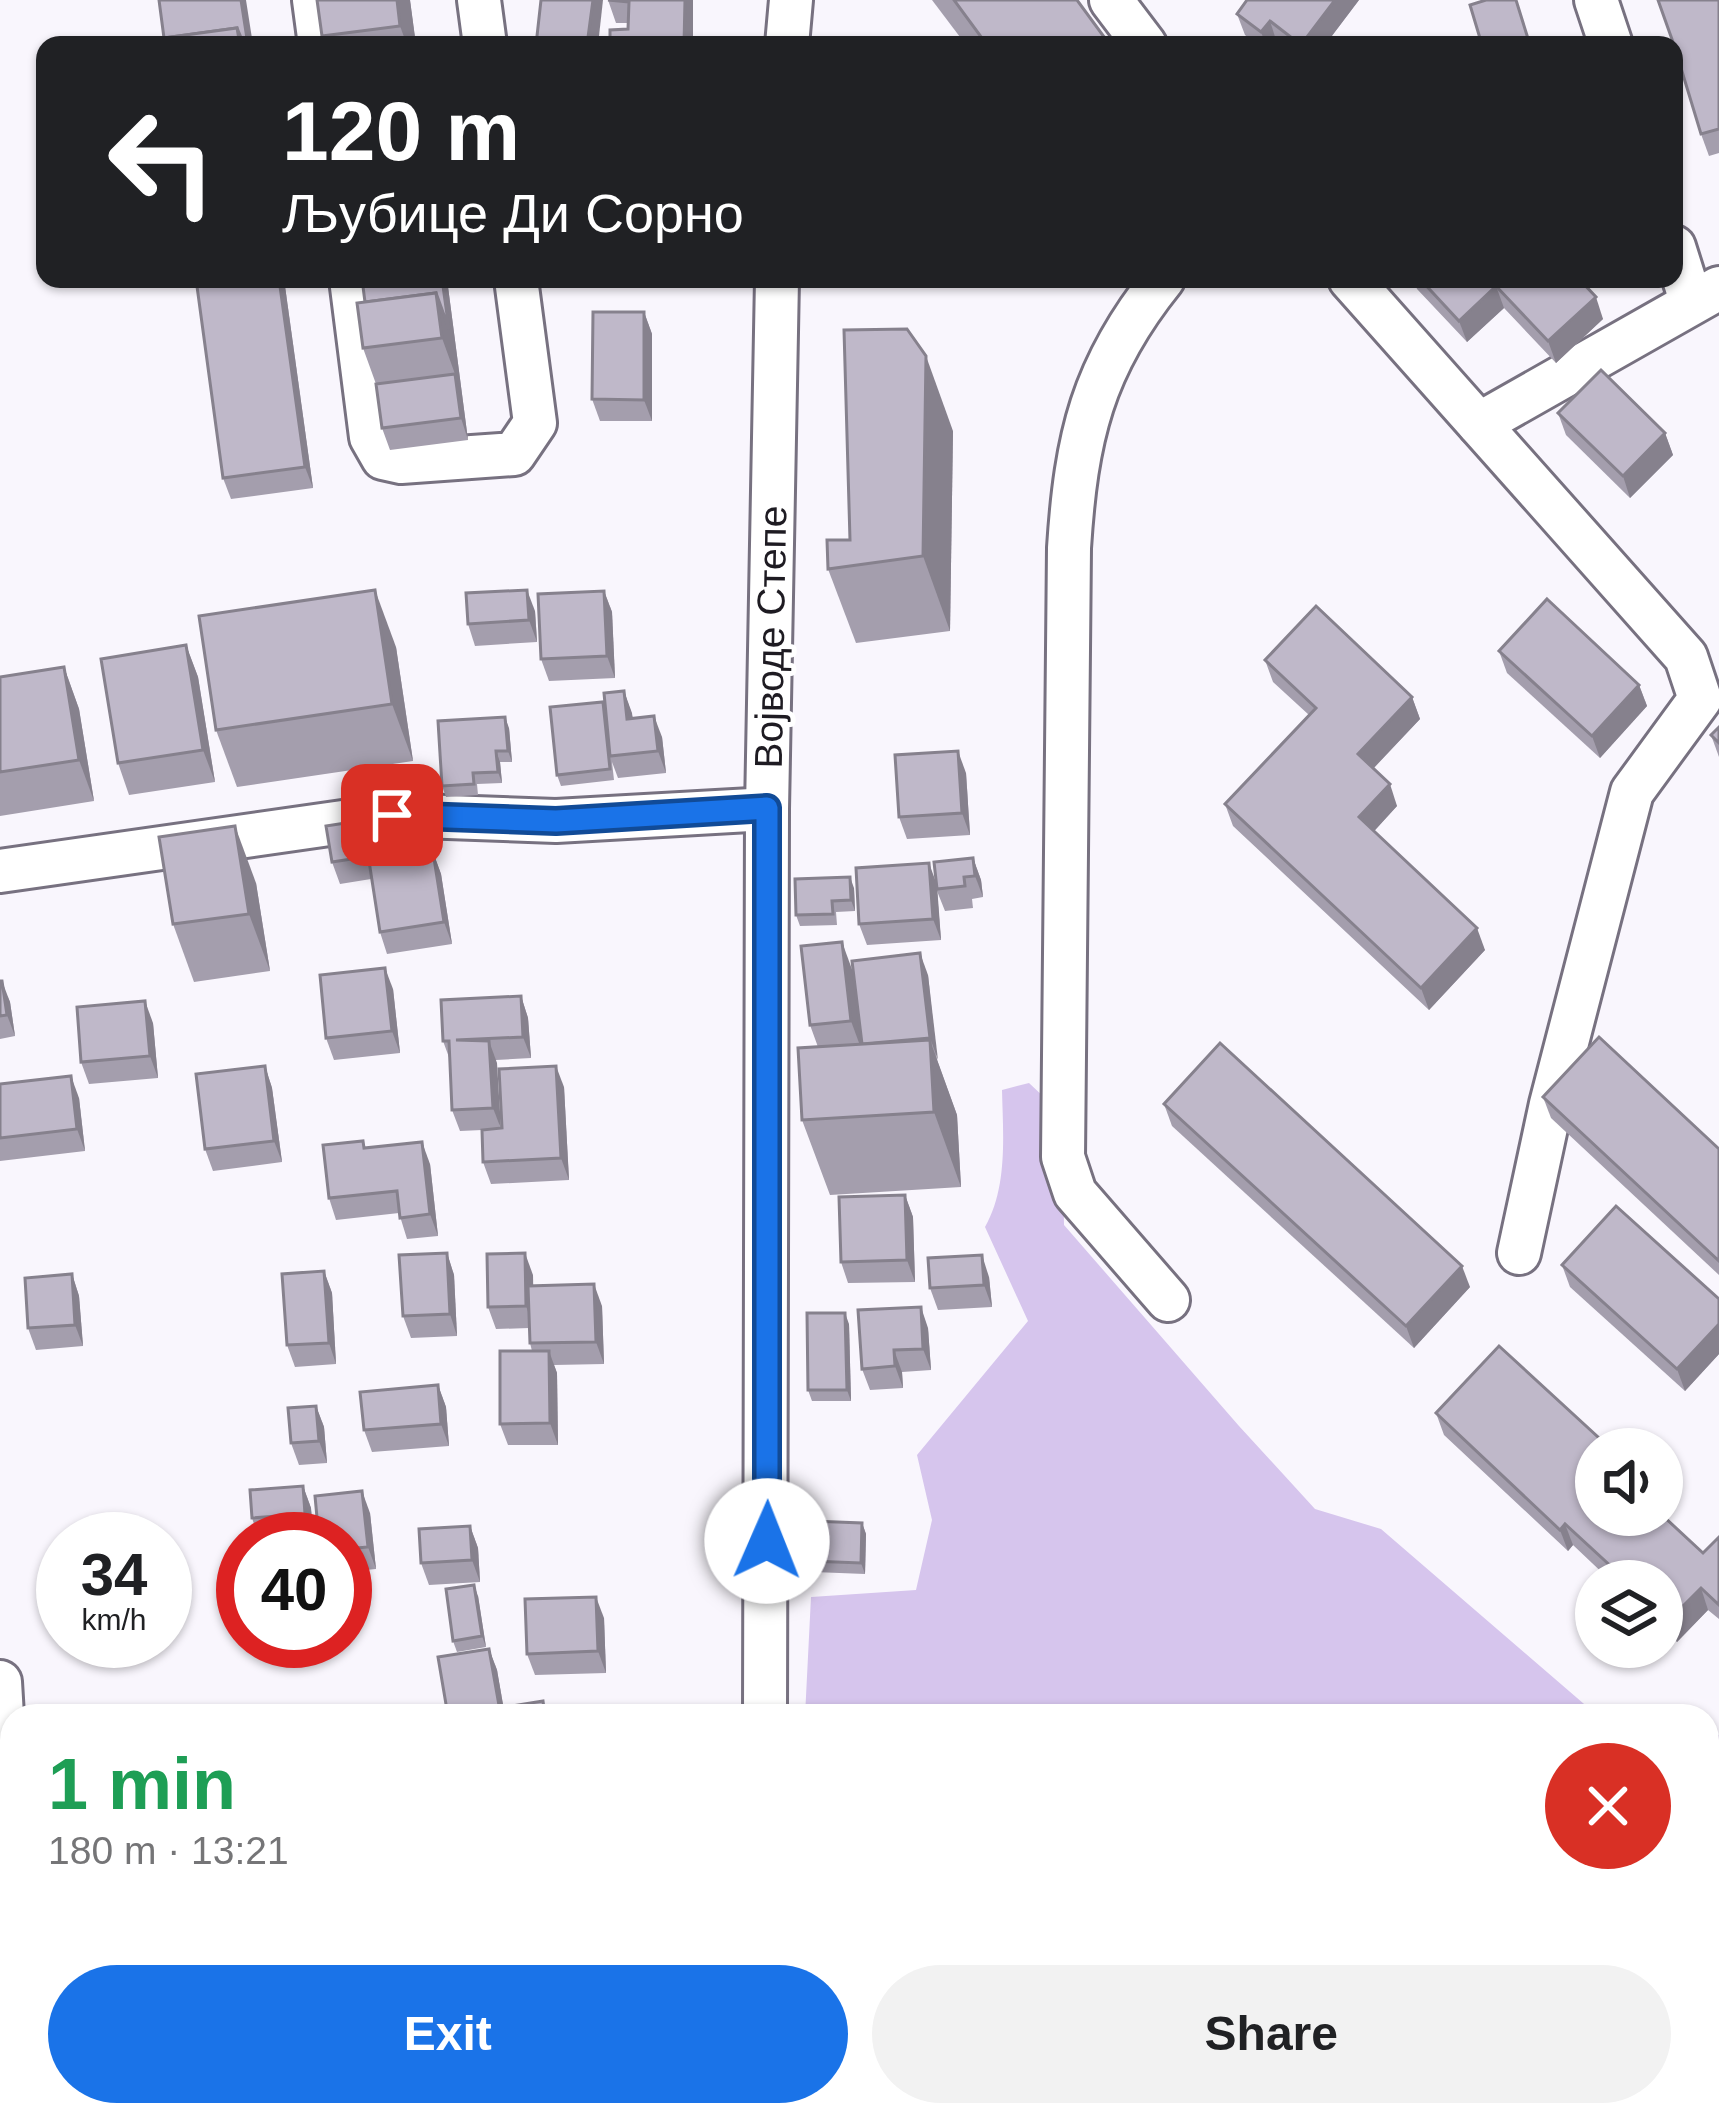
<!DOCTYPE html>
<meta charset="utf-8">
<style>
body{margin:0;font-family:Arial,sans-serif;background:#f2f2f2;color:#202124;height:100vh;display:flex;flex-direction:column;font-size:45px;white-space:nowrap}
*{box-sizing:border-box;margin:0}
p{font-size:39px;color:#757577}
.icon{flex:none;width:66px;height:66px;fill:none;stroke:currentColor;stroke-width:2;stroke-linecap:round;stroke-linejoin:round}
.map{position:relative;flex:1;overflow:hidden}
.details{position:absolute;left:0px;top:1704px;width:1719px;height:423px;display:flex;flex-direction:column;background:#fff;border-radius:36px 36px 0 0;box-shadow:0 3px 9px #0004}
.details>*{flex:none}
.hud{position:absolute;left:36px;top:36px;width:1647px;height:252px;border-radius:24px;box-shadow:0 3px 9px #0004;background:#202124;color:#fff;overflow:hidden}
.tools{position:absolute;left:1575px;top:1428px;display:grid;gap:24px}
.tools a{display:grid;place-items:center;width:108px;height:108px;border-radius:50%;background:#fff;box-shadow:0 3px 9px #0004;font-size:60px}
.speed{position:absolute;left:36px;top:1512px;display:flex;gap:24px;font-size:60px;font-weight:700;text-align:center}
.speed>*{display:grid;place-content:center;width:156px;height:156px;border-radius:50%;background:#fff;box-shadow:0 3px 9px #0004;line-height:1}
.speed small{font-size:30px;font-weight:400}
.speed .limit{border:18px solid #d22;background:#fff;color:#111}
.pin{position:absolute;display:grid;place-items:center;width:102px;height:102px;color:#fff;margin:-51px;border-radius:24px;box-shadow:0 6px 18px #0006}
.me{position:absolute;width:132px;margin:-66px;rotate:1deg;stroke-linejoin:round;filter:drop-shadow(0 0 9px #0008)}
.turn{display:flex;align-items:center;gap:42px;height:252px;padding:0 48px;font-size:54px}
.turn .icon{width:156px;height:156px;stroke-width:2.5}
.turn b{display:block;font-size:84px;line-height:102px}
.round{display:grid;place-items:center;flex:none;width:126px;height:126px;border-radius:63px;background:#f2f2f2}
.headline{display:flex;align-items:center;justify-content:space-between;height:204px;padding:0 48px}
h1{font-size:72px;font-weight:600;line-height:90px;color:#1e9e55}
.cta{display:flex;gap:24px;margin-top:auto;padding:24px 48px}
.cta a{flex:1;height:138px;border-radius:72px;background:#1a73e8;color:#fff;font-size:48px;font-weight:600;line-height:138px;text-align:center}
.cta a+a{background:#f2f2f2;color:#202124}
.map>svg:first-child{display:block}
.green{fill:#d6c5ed}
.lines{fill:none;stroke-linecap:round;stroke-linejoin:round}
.minor-casing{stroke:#777180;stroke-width:48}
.minor{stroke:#fff;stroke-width:42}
.wall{fill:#a49ead}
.shaded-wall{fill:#86818d}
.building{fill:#bfb8c9;stroke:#86818d;stroke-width:3}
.route-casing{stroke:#114b97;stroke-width:30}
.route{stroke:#1a73e8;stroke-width:21}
.labels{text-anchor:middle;stroke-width:10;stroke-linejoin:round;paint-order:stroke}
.street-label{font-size:39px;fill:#1e1b22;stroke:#fff}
</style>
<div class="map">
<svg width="1719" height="2125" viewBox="0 0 1719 2125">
<rect width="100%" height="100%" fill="#f9f6fd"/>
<g class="green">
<path d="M1029,1083L1062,1114L1064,1225L1239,1426L1315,1509L1381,1529L1598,1716H805L811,1597L916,1590L932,1520L917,1455L1028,1321L985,1227C1008,1187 1003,1134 1002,1090Z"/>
<path d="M1707,1732L1719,1735V2125H1459L1442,2115H1707Z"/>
</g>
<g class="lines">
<defs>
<g id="minor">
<path d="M314,0L320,45"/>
<path d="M479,0L485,45"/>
<path d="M1111,0L1145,45"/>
<path d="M1596,0L1611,45"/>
<path d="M787,45L791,0"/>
<path d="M1674,247L1691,301"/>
<path d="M351,279L371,437L383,458L401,462L514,454L535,423L516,279"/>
<path d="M1163,279C1092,367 1076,438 1069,548L1063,1157L1075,1193L1168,1300"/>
<path d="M1350,279L1686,657L1700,699L1632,792L1551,1104L1519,1253"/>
<path d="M1479,424L1719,288"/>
<path d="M0,871L392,815L556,821L767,809"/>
<path d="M0,1682L12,1885"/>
<path d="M765,1716L767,809L777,279"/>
<path d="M1298,2115L1318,2125"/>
<path d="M0,2119L21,2118"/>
<path d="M763,2125V2115"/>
<path d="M1014,2125H1099"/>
<path d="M1187,2125L1214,2115"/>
</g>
</defs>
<use href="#minor" class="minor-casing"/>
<use href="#minor" class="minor"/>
</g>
<g class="wall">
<path d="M410,0L416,45H325L322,36Z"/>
<path d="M608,0H693L628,29V23H616Z"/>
<path d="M932,0H1077L1110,45H966Z"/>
<path d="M1359,0L1325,45H1281L1277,43L1276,45H1258L1245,35L1237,14Z"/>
<path d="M1719,0V153L1709,156L1701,134Z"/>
<path d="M196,279H284L313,488L231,499L223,478Z"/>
<path d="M362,279H447L468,440L390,450L382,428L376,384L363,348L365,302Z"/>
<path d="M1413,279H1579L1603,319L1556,363L1504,308L1467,342L1417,289Z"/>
<path d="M644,312L652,334V421H600L592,399Z"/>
<path d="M1558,413L1665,433L1673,455L1630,498L1566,435Z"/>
<path d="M953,431L950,631L856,643L828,569L850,540Z"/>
<path d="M604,591L612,612L615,678L549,681L541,659Z"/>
<path d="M535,611L537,642L475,646L468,624Z"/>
<path d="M186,645L198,677L215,782L129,795L118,763Z"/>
<path d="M396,647L413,761L237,787L216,730Z"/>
<path d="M1499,651L1639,685L1647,706L1600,758L1507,673Z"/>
<path d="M1265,660L1412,697L1420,719L1373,769L1397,806L1374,831L1485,950L1429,1010L1233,826L1225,804L1309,715L1273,682Z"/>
<path d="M64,667L79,709L94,801L0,816V677Z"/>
<path d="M624,691L633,718L662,737L666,773L618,778L612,762L614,780L561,786L557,775L603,702Z"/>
<path d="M1719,727V757L1711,735Z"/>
<path d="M509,728L512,762H500L502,783L477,784L478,795L446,797L442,786Z"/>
<path d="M966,773L970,835L907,839L899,817Z"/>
<path d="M399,838L402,856L433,852L441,874L452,944L387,954L380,932L371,879L340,884L332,862Z"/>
<path d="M973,858L981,880L983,897L972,899L973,908L945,911L937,891L941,940L867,945L859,924L936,882Z"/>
<path d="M256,883L270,971L194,982L173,924Z"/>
<path d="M854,888L855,911L836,912L837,925L800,926L796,915Z"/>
<path d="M928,975L937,1060L957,1115L961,1187L830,1195L802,1120L818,1047L810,1025L854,976Z"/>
<path d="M0,981L10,1002L15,1036L0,1039Z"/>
<path d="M393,989L400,1053L334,1060L326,1038Z"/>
<path d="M521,996L528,1018L531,1058L496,1060L500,1128L564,1087L569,1180L491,1184L483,1162L482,1130L460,1131L452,1110L450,1060L443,1041Z"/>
<path d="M153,1023L158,1078L89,1084L81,1062Z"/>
<path d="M265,1066L272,1088L282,1162L213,1171L205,1149Z"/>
<path d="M0,1084L79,1098L85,1151L0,1161Z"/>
<path d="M1543,1097L1719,1149V1275L1551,1118Z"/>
<path d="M1164,1104L1470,1287L1414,1348L1172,1126Z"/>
<path d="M363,1141L365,1148L430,1164L438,1236L407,1239L399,1213L336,1220L329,1198Z"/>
<path d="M905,1195L913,1217L915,1282L848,1283L841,1262Z"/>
<path d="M447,1253L454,1275L457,1336L411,1338L403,1316Z"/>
<path d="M1562,1265L1719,1299V1354L1685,1391L1570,1287Z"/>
<path d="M324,1271L332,1293L336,1364L295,1367L287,1345Z"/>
<path d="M72,1274L79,1296L83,1346L36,1350L28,1328Z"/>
<path d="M533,1275V1286L602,1306L604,1364L554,1365L557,1373L558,1445H508L500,1424L532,1351L530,1343L529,1328L496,1329L488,1307Z"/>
<path d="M989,1277L992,1307L938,1310L930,1288Z"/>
<path d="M849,1324L851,1401H812L808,1390Z"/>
<path d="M928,1328L931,1370L902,1372L903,1388L870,1390L862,1369Z"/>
<path d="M438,1385L446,1407L449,1446L372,1452L364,1430Z"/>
<path d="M316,1406L324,1427L327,1463L299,1465L291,1443Z"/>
<path d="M1436,1413L1596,1515L1703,1553L1719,1537V1619L1708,1610L1677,1642L1662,1628V1581H1611L1573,1545L1568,1551L1444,1435Z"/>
<path d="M303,1486L311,1508L313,1536L259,1539L252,1518Z"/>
<path d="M370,1513L376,1569L345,1572V1539Z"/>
<path d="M862,1523L866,1534L865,1574L814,1572L810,1561Z"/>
<path d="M470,1526L478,1548L480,1582L429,1585L421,1563Z"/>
<path d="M478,1596L486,1647L457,1652L453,1641Z"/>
<path d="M604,1618L606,1673L535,1675L527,1654Z"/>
<path d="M489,1649L497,1670L505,1716H448Z"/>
<path d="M467,2115H561V2117L569,2115H664L667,2125H469Z"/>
</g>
<g class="shaded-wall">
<path d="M241,0H246L253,45H248Z"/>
<path d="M397,0H410L416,45H407L400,26Z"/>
<path d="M593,0H603L598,45H587Z"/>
<path d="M685,0H693V45H684Z"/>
<path d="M1335,0H1359L1325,45H1301Z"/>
<path d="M1270,21L1277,43L1276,45H1266L1261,32Z"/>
<path d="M279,279H284L313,488L305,467Z"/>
<path d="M442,279H447L468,440L461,418L455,374L442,338L436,293Z"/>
<path d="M1496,286L1504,308L1467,342L1459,321Z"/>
<path d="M1596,297L1603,319L1556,363L1548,341Z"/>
<path d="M644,312L652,334V421L644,400Z"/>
<path d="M926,356L953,431L950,631L923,556Z"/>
<path d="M1665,433L1673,455L1630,498L1623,476Z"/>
<path d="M375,590L396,647L413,761L392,704Z"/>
<path d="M527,590L535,611L537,642L529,620Z"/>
<path d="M604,591L612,612L615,678L607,656Z"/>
<path d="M186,645L198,677L215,782L203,750Z"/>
<path d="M64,667L79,709L94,801L79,760Z"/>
<path d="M1639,685L1647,706L1600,758L1592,736Z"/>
<path d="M624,691L632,713L635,740L627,719Z"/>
<path d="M1412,697L1420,719L1366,776L1358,754Z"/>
<path d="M654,716L662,737L666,773L658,751Z"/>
<path d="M505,717L509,728L512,762L508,751Z"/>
<path d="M496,751L500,762L502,783L498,772Z"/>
<path d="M958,751L966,773L970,835L962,813Z"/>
<path d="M1390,784L1397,806L1367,839L1359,817Z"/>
<path d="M391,816L399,838L405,874L397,852Z"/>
<path d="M235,826L256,883L270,971L249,914Z"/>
<path d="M433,852L441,874L452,944L444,922Z"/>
<path d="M973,858L981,880L983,897L975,876Z"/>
<path d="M929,863L937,885L941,940L933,919Z"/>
<path d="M850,877L854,888L855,911L851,900Z"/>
<path d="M1477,928L1485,950L1429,1010L1421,988Z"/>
<path d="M842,942L857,983L866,1062L851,1021Z"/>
<path d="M920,953L928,975L938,1060L930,1038Z"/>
<path d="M385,968L393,989L400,1053L392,1031Z"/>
<path d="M2,981L10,1002L15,1036L7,1015Z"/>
<path d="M521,996L528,1018L531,1058L523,1037Z"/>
<path d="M145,1001L153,1023L158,1078L150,1056Z"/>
<path d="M930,1040L957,1115L961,1187L934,1112Z"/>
<path d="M489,1041L497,1063L501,1129L493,1108Z"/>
<path d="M265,1066L272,1088L282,1162L274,1141Z"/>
<path d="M556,1066L564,1087L569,1180L561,1158Z"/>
<path d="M71,1076L79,1098L85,1151L77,1129Z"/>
<path d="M422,1142L430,1164L438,1236L430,1214Z"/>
<path d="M905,1195L913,1217L915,1282L907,1260Z"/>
<path d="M447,1253L454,1275L457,1336L450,1314Z"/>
<path d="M525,1253L533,1275L534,1328L526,1306Z"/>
<path d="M982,1255L989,1277L992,1307L984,1285Z"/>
<path d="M1462,1266L1470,1287L1414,1348L1406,1326Z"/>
<path d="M324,1271L332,1293L336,1364L329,1343Z"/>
<path d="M72,1274L79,1296L83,1346L75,1325Z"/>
<path d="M594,1284L602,1306L604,1364L596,1342Z"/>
<path d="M921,1307L928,1328L931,1370L923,1349Z"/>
<path d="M845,1313L849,1324L851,1401L847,1390Z"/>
<path d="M1719,1324V1354L1685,1391L1677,1369Z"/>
<path d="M894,1350L902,1372L903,1388L895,1366Z"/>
<path d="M549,1351L557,1373L558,1445L550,1423Z"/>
<path d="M438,1385L446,1407L449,1446L441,1424Z"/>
<path d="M316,1406L324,1427L327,1463L319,1441Z"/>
<path d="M303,1486L311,1508L313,1536L305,1514Z"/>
<path d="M362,1491L370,1513L376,1569L368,1547Z"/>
<path d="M862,1523L866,1534L865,1574L861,1563Z"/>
<path d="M1565,1524L1573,1545L1568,1551L1560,1530Z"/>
<path d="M470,1526L478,1548L480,1582L472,1560Z"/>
<path d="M474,1585L478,1596L486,1647L482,1636Z"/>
<path d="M1701,1588L1708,1610L1677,1642L1669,1620Z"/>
<path d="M596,1597L604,1618L606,1673L598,1651Z"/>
<path d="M489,1649L497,1670L505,1716H502L500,1711Z"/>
</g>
<g class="building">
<path d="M159,0H241L248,45H244L237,28L164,38Z"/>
<path d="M317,0H397L400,26L322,36Z"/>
<path d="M541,0H593L587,45H536Z"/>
<path d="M608,0H685L684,45H610V30L628,29L629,2Z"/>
<path d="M954,0H1077L1110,45H987Z"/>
<path d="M1247,0H1335L1301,45L1270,21L1261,32L1237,14Z"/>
<path d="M1486,0H1516L1530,45H1482L1470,5Z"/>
<path d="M1658,0H1719V129L1701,134L1674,45Z"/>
<path d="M237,28L240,45H157L156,39Z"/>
<path d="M196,279H279L305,467L223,478Z"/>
<path d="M362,279H442L449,329L436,293L365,302Z"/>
<path d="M1420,279H1579L1596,297L1548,341L1496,286L1459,321Z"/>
<path d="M436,293L442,338L363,348L357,303Z"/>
<path d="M593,312H644V400L592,399Z"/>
<path d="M907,329L926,356L923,556L828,569L827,540H850L844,330Z"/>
<path d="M1601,370L1665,433L1623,476L1558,413Z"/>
<path d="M455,374L461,418L382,428L376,384Z"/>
<path d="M375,590L392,704L216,730L199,616Z"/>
<path d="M527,590L529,620L468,624L466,593Z"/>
<path d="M604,591L607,656L541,659L538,594Z"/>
<path d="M1547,599L1639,685L1592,736L1499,651Z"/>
<path d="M1316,606L1412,697L1358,754L1390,784L1359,817L1477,928L1421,988L1225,804L1316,708L1265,660Z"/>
<path d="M186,645L203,750L118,763L101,659Z"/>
<path d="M64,667L79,760L0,772V677Z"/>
<path d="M624,691L627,719L654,716L658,751L610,756L604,693Z"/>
<path d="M603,702L610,769L557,775L550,707Z"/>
<path d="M505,717L508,751H496L498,772L473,773L474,784L442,786L438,721Z"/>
<path d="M1719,727V743L1711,735Z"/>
<path d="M958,751L962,813L899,817L895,755Z"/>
<path d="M391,816L397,852L332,862L326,826Z"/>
<path d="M235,826L249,914L173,924L159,837Z"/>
<path d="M433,852L444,922L380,932L369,861Z"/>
<path d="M973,858L975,876L964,877L965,886L937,889L934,862Z"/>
<path d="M929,863L933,919L859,924L856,868Z"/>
<path d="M850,877L851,900L832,901L833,914L796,915L795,879Z"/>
<path d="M842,942L851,1021L810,1025L801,946Z"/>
<path d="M920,953L930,1038L862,1044L852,961Z"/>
<path d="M385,968L392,1031L326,1038L320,975Z"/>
<path d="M0,981H2L7,1015L0,1016Z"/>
<path d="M521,996L523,1037L456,1040L489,1041L493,1108L452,1110L449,1041H443L441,1000Z"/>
<path d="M145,1001L150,1056L81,1062L77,1007Z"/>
<path d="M1599,1037L1719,1149V1261L1543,1097Z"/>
<path d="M930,1040L934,1112L802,1120L798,1048Z"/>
<path d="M1220,1043L1462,1266L1406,1326L1164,1104Z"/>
<path d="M265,1066L274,1141L205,1149L196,1074Z"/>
<path d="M556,1066L561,1158L483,1162L482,1130L502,1128L499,1069Z"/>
<path d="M71,1076L77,1129L0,1138V1084Z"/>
<path d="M363,1141L364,1148L422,1142L430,1214L400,1218L397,1191L329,1198L323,1145Z"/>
<path d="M905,1195L907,1260L841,1262L839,1197Z"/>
<path d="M1616,1206L1719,1299V1324L1677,1369L1562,1265Z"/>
<path d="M447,1253L450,1314L403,1316L399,1255Z"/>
<path d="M525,1253L526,1306L488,1307L487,1254Z"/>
<path d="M982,1255L984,1285L930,1288L928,1258Z"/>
<path d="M324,1271L329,1343L287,1345L282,1274Z"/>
<path d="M72,1274L75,1325L28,1328L25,1278Z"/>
<path d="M594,1284L596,1342L530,1343L528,1286Z"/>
<path d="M921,1307L923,1349L894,1350L895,1366L862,1369L858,1310Z"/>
<path d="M807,1313H845L847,1390H808Z"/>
<path d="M1499,1346L1611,1449H1596V1515H1662L1703,1553L1719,1537V1605L1701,1588L1669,1620L1662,1614V1581H1627L1565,1524L1560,1530L1436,1413Z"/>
<path d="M500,1351H549L550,1423L500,1424Z"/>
<path d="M438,1385L441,1424L364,1430L360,1392Z"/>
<path d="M316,1406L319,1441L291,1443L288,1408Z"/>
<path d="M303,1486L305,1514L252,1518L250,1490Z"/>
<path d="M362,1491L368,1547L345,1549V1539H319L315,1496Z"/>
<path d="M811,1521L862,1523L861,1563L810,1561Z"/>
<path d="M470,1526L472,1560L421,1563L419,1529Z"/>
<path d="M474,1585L482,1636L453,1641L446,1589Z"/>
<path d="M596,1597L598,1651L527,1654L525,1599Z"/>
<path d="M489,1649L500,1711L469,1716H448L438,1657Z"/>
<path d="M543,1701L545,1716H514L512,1706Z"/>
<path d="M467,2115H531L469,2124Z"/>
<path d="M575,2115H587L588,2125H517Z"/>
<path d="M598,2115H662L663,2125H600Z"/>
<rect x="1028" y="2115" width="122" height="10"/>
</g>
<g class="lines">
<defs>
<path id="route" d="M392,815L556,821L767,808V1541"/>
</defs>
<use href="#route" class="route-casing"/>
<use href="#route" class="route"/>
</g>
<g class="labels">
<g class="street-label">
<text transform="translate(770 637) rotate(-89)" y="14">Војводе Степе</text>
</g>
</g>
</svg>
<div class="tools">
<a><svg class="icon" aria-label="sound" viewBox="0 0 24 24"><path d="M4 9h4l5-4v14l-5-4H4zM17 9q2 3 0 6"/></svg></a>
<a><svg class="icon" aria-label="layers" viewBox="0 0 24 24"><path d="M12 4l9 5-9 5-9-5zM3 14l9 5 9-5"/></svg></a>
</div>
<div class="speed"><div>34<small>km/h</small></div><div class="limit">40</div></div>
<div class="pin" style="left:392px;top:815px;background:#d93025"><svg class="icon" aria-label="arrive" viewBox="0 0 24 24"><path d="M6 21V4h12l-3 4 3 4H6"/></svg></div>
<svg class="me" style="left:767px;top:1541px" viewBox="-20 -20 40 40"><circle r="19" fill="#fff"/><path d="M0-13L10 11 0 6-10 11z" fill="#1a73e8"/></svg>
<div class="hud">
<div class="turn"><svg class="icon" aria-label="left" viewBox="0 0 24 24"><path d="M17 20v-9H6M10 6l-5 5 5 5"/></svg><div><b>120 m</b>Љубице Ди Сорно</div></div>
</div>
<section class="details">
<div class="headline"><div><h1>1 min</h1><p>180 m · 13:21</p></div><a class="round" style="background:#d93025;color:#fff"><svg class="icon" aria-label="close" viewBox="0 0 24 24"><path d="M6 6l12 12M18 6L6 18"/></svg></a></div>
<div class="cta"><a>Exit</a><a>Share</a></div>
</section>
</div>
